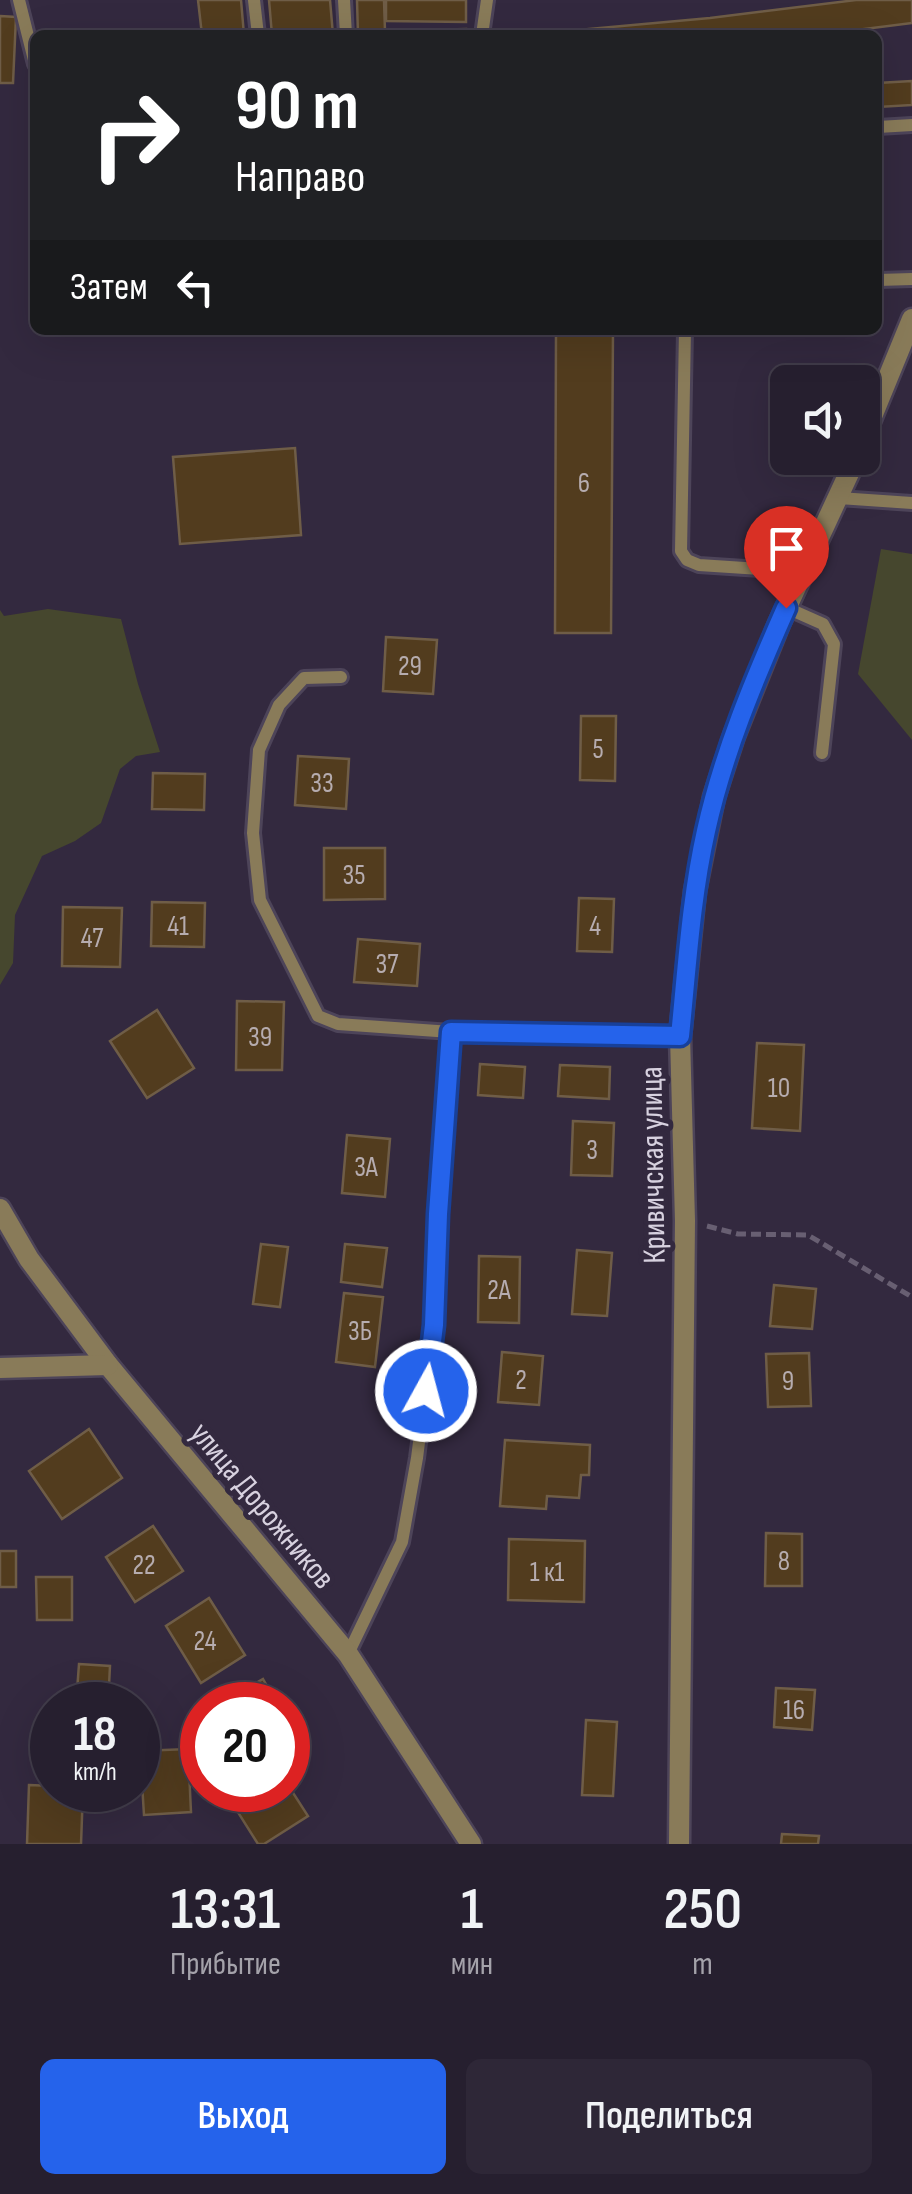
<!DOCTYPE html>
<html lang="ru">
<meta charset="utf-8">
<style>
body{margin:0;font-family:"Sofia Sans Condensed",sans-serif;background:#2e2737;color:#f1f3f6;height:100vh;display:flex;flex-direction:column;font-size:38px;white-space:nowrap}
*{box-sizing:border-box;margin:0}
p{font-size:32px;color:#a4a2aa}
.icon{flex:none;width:55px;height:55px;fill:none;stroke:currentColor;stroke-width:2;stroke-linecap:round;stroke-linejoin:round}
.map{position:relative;height:1844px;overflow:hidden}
.details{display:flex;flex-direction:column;background:#261f2f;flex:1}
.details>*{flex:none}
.banner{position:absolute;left:30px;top:30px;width:852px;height:305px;border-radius:15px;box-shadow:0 10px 40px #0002,0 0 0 2px #423d4b;background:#202124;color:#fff;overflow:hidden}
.buttons{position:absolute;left:770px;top:365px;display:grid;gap:20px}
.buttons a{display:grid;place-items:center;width:110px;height:110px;border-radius:15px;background:#261f2f;box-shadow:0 10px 40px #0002,0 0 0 2px #423d4b;font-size:50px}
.speed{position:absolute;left:30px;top:1682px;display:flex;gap:20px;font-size:50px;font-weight:700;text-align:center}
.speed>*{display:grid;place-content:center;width:130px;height:130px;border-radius:50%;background:#261f2f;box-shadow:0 10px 40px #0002,0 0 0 2px #423d4b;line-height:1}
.speed small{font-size:25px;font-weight:400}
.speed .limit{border:15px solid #d22;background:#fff;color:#111}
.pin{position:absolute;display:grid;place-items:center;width:85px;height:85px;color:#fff;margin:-102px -42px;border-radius:50% 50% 50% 0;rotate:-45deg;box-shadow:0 0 10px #0007}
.pin .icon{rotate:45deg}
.me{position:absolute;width:110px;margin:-55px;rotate:7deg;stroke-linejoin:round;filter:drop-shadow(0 0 8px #0008)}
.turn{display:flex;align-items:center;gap:35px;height:210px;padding:0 40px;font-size:45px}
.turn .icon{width:130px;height:130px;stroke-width:2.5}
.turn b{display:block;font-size:70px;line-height:85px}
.then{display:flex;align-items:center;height:95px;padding:0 40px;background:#0003;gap:20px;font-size:38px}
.eta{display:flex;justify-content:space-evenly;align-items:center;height:170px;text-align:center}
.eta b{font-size:60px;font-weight:600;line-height:70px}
.button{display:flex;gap:20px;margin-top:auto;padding:20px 40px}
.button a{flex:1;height:115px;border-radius:15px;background:#2563eb;color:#fff;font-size:40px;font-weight:600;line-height:115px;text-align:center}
.button a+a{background:#2e2737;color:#f1f3f6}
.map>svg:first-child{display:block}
.green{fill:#46472e}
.building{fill:#523c1e;stroke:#6f5d47;stroke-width:2.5}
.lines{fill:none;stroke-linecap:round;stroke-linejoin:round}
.service-casing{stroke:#4d4459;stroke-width:18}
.minor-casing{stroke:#4d4459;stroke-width:25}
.tertiary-casing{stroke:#4d4459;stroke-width:25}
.path{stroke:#685f72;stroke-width:5;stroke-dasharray:10 5;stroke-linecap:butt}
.service{stroke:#897b59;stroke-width:12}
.minor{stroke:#897b59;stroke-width:20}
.tertiary{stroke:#897b59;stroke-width:20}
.route-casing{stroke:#184099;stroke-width:25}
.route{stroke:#2563eb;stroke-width:18}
.labels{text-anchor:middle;stroke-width:10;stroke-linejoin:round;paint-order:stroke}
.number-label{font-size:28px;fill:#b6acaf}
.street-label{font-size:32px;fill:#d7d1df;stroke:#33293f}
</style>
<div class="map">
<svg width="912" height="1844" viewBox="0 0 912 1844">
<rect width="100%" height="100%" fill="#33293f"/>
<g class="green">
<path d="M881,549L912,554V740L858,674Z"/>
<path d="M48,609L121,619L138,684L160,752L136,756L120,769L101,823L75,841L42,856L15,915L13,963L0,985V610L4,616Z"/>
</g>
<g class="building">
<path d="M198,0H241L244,35H202Z"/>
<path d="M269,0H330L333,35H272Z"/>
<path d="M357,0H384L385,31L466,29V35H358Z"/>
<path d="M386,0H466V22L386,21Z"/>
<path d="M856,0H912V23L817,35H523L710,18Z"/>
<path d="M0,16L16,17L13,83H0Z"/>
<path d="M912,81V105L878,107V83Z"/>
<path d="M556,330H613L611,633H555Z"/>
<path d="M295,448L301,535L180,544L173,457Z"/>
<path d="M386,637L437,640L433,694L383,691Z"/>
<path d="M581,716H616L615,781L580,780Z"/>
<path d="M298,756L349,759L346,809L295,805Z"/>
<path d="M153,773L205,774L204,810L152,809Z"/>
<path d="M324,848H385V899L324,900Z"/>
<path d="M579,898L614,899L612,952L577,951Z"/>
<path d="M152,902L205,903L204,947L151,946Z"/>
<path d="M63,907L122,908L120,967L62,966Z"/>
<path d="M358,939L420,944L417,986L354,982Z"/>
<path d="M237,1001L284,1002L282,1070H236Z"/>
<path d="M157,1010L194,1068L147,1098L110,1041Z"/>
<path d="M757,1043L804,1045L800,1131L752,1128Z"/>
<path d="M480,1064L525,1067L523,1098L478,1095Z"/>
<path d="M560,1065L610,1067L609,1099L558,1096Z"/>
<path d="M573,1121L614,1123L612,1176L571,1175Z"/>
<path d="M347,1135L390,1139L385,1197L342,1193Z"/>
<path d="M261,1244L288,1247L280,1307L253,1304Z"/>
<path d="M345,1244L387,1248L382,1287L341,1282Z"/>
<path d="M577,1250L612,1253L607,1316L572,1314Z"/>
<path d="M479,1256L520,1257L519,1323L478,1322Z"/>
<path d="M774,1285L816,1289L812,1329L770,1326Z"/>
<path d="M344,1293L383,1297L375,1367L336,1362Z"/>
<path d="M502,1352L543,1356L539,1405L498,1402Z"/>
<path d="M809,1353L811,1406L768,1407L766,1354Z"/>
<path d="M89,1429L122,1478L62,1519L29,1471Z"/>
<path d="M505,1440L590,1445L589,1475H581L579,1498L547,1496L546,1509L500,1506Z"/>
<path d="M153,1526L183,1571L135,1602L106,1557Z"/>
<path d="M766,1533L802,1534V1586H765Z"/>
<path d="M509,1539L585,1541L584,1602L508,1600Z"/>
<rect x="0" y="1551" width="16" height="36"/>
<path d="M36,1577H72V1620H37Z"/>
<path d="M209,1598L245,1655L201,1683L166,1626Z"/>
<path d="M79,1664L110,1666L108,1705H76Z"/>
<path d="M263,1679L278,1705H218Z"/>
<path d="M776,1688L815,1690L812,1730L774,1727Z"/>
<path d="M586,1720L617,1722L613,1796L582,1795Z"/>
<path d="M188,1749L191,1812L144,1815L140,1751Z"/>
<path d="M29,1785L52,1786V1790H83L81,1844H27Z"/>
<path d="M288,1785L308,1816L264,1844H258L234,1806L260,1790H288Z"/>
<path d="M782,1834L819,1836L818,1844H781Z"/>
</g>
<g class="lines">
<defs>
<g id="service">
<path d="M19,0L35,64"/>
<path d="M254,0L258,35"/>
<path d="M344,0L346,35"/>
<path d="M482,35L487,0"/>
<path d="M878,127L912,125"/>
<path d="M878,280L912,279"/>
<path d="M685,330L681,551L687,560L699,565L804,572"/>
<path d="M839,498L912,503"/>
<path d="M787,608L823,624L834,644L822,753"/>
<path d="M341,677L304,678L279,705L259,750L253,833L260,900L318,1016L338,1024L451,1032L680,1036"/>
<path d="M348,1654L402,1542L417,1458L434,1325L438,1214L451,1032"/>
</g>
<g id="minor">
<path d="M0,1209L29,1259L108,1365L348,1654L471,1844"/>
<path d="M0,1368L108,1365"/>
</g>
<g id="tertiary">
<path d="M862,441L912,319"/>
<path d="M679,1844L685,1221L680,1036L695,891L714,797L734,736L779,624L856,458"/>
</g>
</defs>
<use href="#service" class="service-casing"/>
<use href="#minor" class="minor-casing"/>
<use href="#tertiary" class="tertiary-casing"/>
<path class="path" d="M707,1226L738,1234L808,1235L912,1297"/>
<use href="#service" class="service"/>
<use href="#minor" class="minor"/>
<use href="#tertiary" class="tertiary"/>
</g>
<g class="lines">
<defs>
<path id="route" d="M426,1391L434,1325L438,1214L451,1032L680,1036C687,968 691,898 706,831C723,754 754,680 786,608"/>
</defs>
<use href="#route" class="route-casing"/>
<use href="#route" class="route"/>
</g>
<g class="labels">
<g class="number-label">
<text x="584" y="492">6</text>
<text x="410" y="675">29</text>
<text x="598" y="758">5</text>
<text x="322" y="792">33</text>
<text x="354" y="884">35</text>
<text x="178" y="935">41</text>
<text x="595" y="935">4</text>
<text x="92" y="947">47</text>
<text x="387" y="973">37</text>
<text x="260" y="1046">39</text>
<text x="779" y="1097">10</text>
<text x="592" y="1159">3</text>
<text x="366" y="1176">3А</text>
<text x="499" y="1299">2А</text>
<text x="360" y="1340">3Б</text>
<text x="521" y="1389">2</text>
<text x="788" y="1390">9</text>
<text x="784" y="1570">8</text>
<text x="144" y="1574">22</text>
<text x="547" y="1581">1 к1</text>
<text x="205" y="1650">24</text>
<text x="794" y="1719">16</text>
</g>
<g class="street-label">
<text transform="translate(652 1165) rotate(-91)" y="11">Кривичская улица</text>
<text transform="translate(263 1505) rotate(50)" y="11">улица Дорожников</text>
</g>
</g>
</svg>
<div class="buttons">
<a><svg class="icon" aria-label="sound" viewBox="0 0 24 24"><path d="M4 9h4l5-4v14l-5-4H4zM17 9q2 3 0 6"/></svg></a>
</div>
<div class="speed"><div>18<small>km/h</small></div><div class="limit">20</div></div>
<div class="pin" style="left:786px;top:608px;background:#d93025"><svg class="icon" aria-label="arrive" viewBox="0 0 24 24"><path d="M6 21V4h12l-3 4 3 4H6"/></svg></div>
<svg class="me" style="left:426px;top:1391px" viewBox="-20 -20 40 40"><circle r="17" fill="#2563eb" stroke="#fff" stroke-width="3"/><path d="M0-11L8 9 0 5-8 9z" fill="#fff"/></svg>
<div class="banner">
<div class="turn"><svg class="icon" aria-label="right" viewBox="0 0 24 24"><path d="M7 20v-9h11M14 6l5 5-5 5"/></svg><div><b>90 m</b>Направо</div></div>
<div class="then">Затем<svg class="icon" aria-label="left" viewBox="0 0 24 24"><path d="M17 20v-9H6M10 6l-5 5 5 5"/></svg></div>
</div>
</div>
<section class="details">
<div class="eta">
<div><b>13:31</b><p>Прибытие</p></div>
<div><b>1</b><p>мин</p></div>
<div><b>250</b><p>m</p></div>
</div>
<div class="button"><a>Выход</a><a>Поделиться</a></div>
</section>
